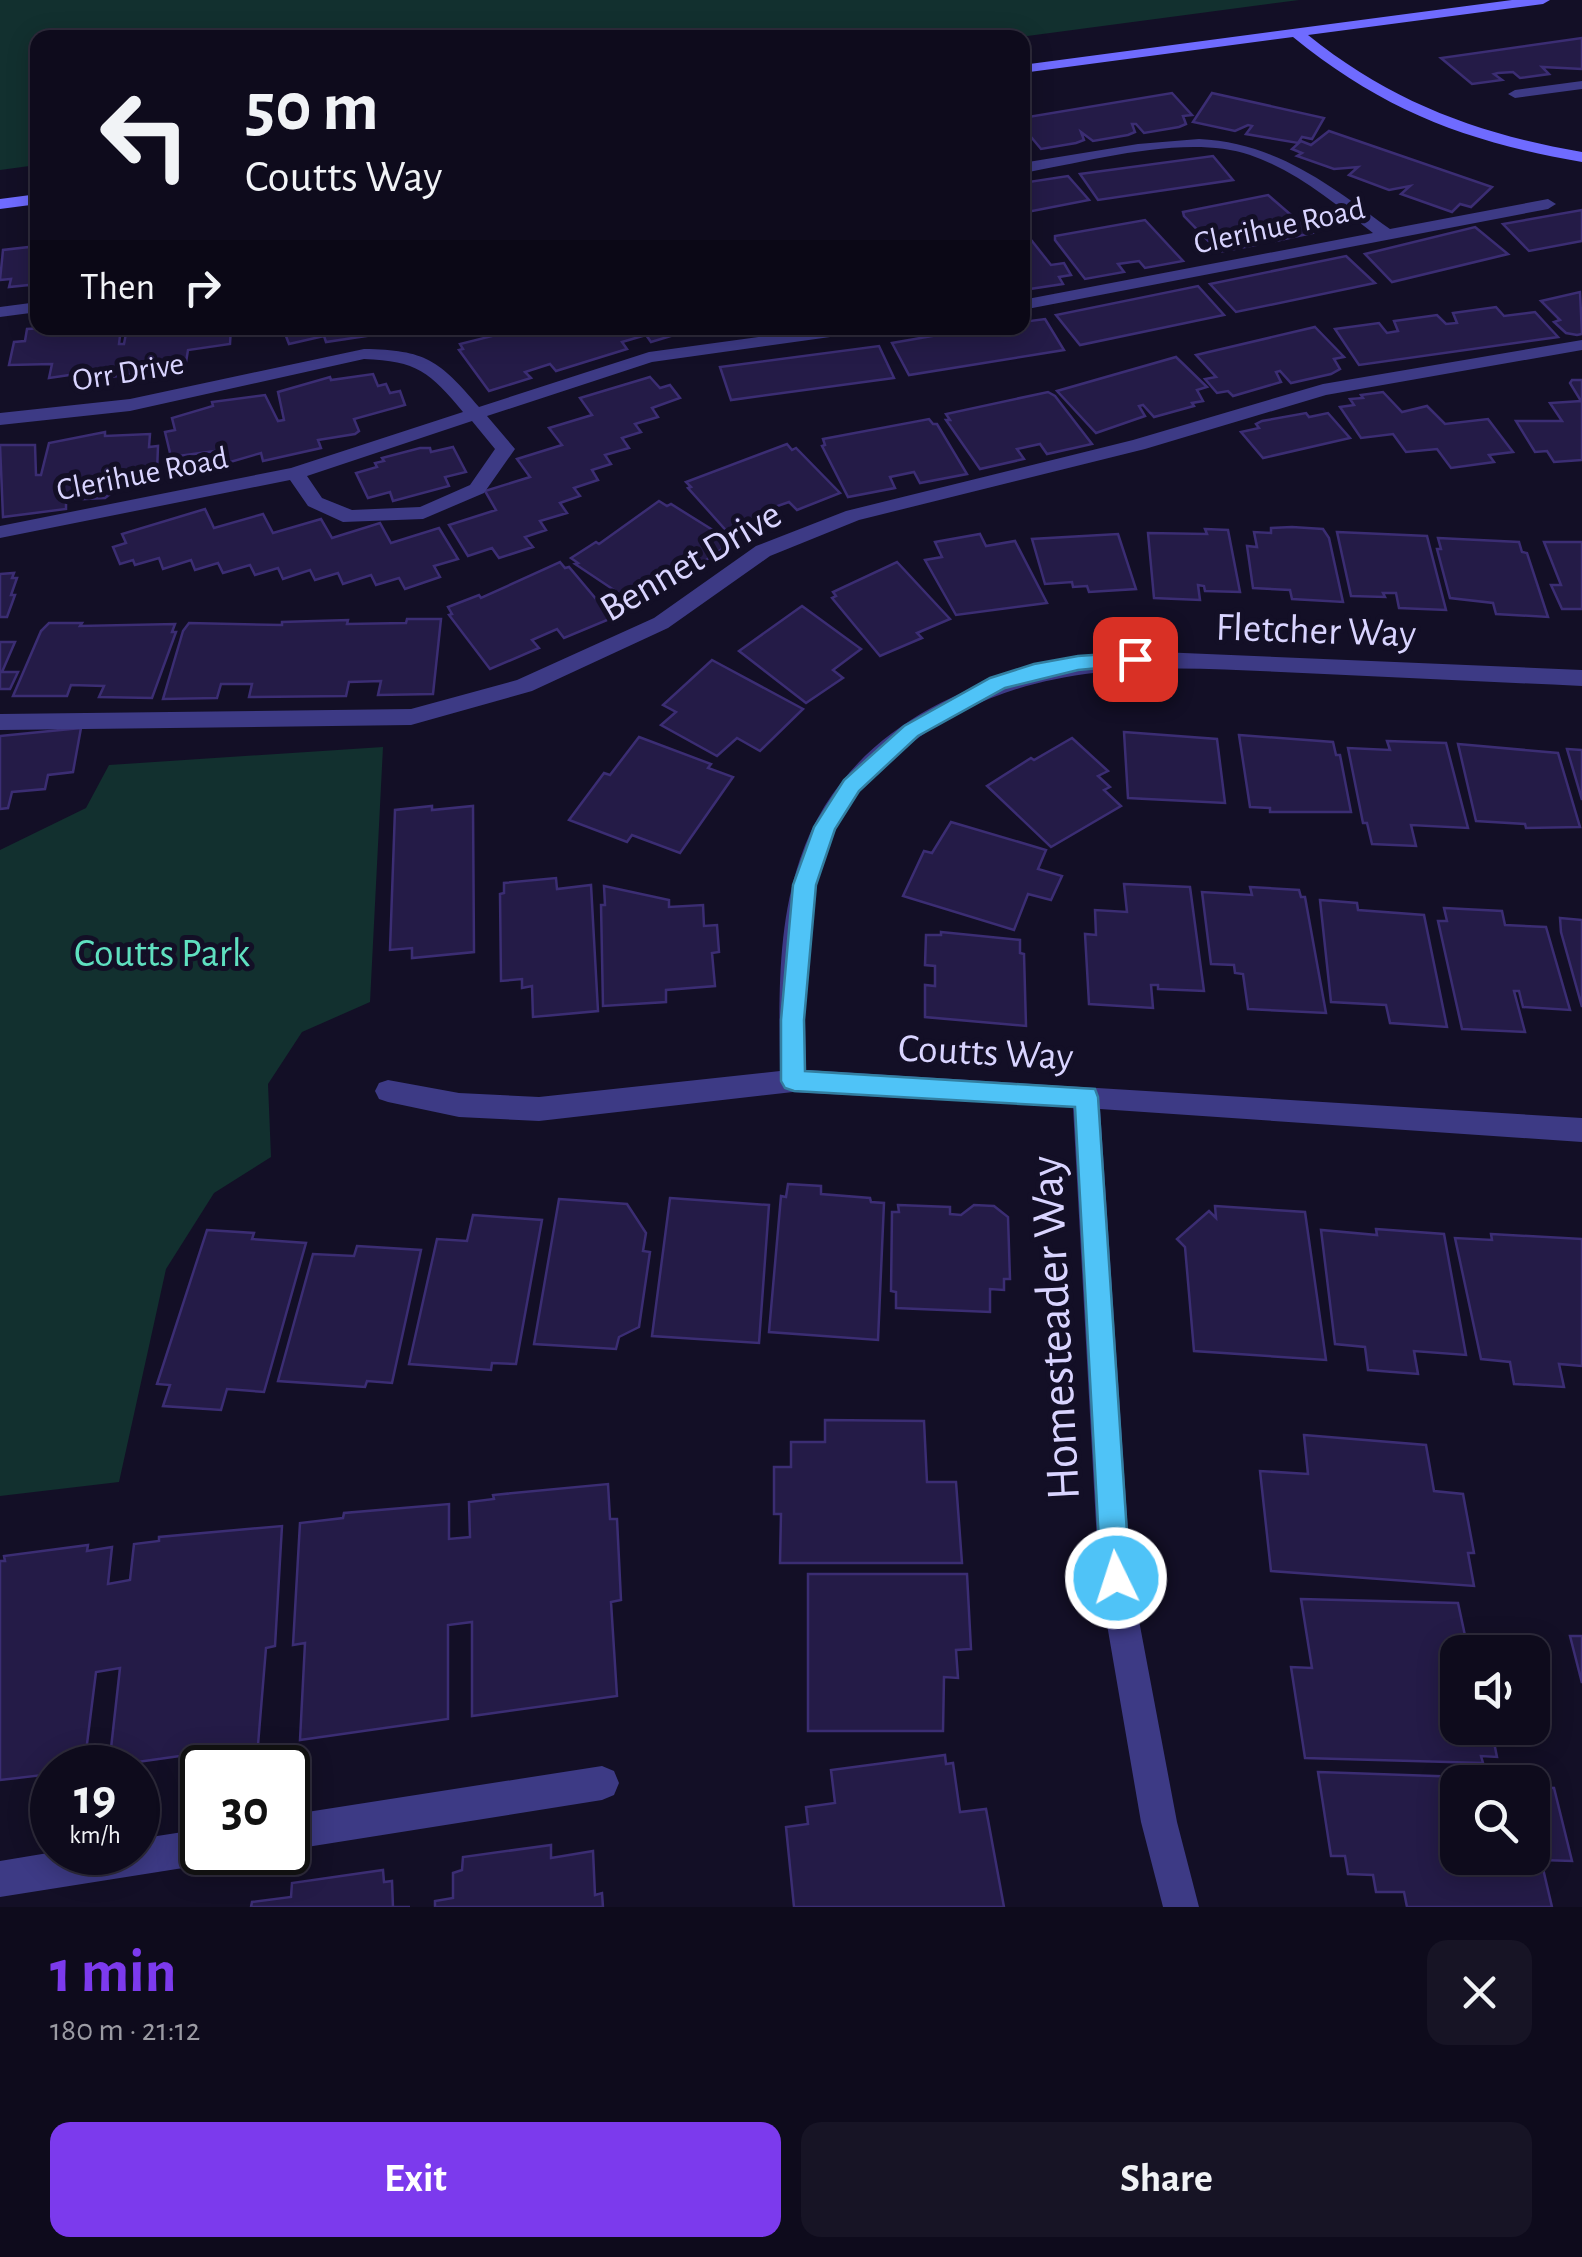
<!DOCTYPE html>
<meta charset="utf-8">
<style>
body{margin:0;font-family:"Alegreya Sans",sans-serif;background:#171425;color:#f1f3f6;height:100vh;display:flex;flex-direction:column;font-size:38px;white-space:nowrap}
*{box-sizing:border-box;margin:0}
p{font-size:32px;color:#9b9ba3}
.icon{flex:none;width:55px;height:55px;fill:none;stroke:currentColor;stroke-width:2;stroke-linecap:round;stroke-linejoin:round}
.map{position:relative;height:1907px;overflow:hidden}
.details{display:flex;flex-direction:column;background:#0e0b1c;flex:1}
.details>*{flex:none}
.guide{position:absolute;left:30px;top:30px;width:1000px;height:305px;border-radius:20px;box-shadow:0 5px 25px #0003,0 0 0 2px #2e2b3b;background:#0e0b1c;color:#f1f3f6;overflow:hidden}
.fabs{position:absolute;left:1440px;top:1635px;display:grid;gap:20px}
.fabs a{display:grid;place-items:center;width:110px;height:110px;border-radius:20px;background:#0e0b1c;box-shadow:0 5px 25px #0003,0 0 0 2px #2e2b3b;font-size:50px}
.speed{position:absolute;left:30px;top:1745px;display:flex;gap:20px;font-size:50px;font-weight:700;text-align:center}
.speed>*{display:grid;place-content:center;width:130px;height:130px;border-radius:50%;background:#0e0b1c;box-shadow:0 5px 25px #0003,0 0 0 2px #2e2b3b;line-height:1}
.speed small{font-size:25px;font-weight:400}
.speed .limit{border:5px solid #111;border-radius:15px;background:#fff;color:#111}
.pin{position:absolute;display:grid;place-items:center;width:85px;height:85px;color:#fff;margin:-42px;border-radius:20px;box-shadow:0 5px 15px #0006}
.me{position:absolute;width:110px;margin:-55px;rotate:356deg;stroke-linejoin:round;filter:drop-shadow(0 0 8px #0008)}
.turn{display:flex;align-items:center;gap:35px;height:210px;padding:0 50px;font-size:45px}
.turn .icon{width:130px;height:130px;stroke-width:2.5}
.turn b{display:block;font-size:70px;line-height:85px}
.then{display:flex;align-items:center;height:95px;padding:0 50px;background:#0003;gap:20px;font-size:38px}
.round{display:grid;place-items:center;flex:none;width:105px;height:105px;border-radius:20px;background:#171425}
.head{display:flex;align-items:center;justify-content:space-between;height:170px;padding:0 50px}
h1{font-size:60px;font-weight:700;line-height:75px;color:#7c3aed}
.action{display:flex;gap:20px;margin-top:auto;padding:20px 50px}
.action a{flex:1;height:115px;border-radius:20px;background:#7c3aed;color:#fff;font-size:40px;font-weight:700;line-height:115px;text-align:center}
.action a+a{background:#171425;color:#f1f3f6}
.map>svg:first-child{display:block}
.green{fill:#12302f}
.building{fill:#241b47;stroke:#3b2d73;stroke-width:2.5}
.lines{fill:none;stroke-linecap:round;stroke-linejoin:round}
.lane{fill:#3d3a85;fill-rule:evenodd}
.street{fill:#3d3a85;fill-rule:evenodd}
.secondary{fill:#6f6bff;fill-rule:evenodd}
.route{fill:#4fc3f7;stroke:#337fa1;stroke-width:2.5}
.labels{text-anchor:middle;stroke-width:10;stroke-linejoin:round;paint-order:stroke}
.far-street-label{font-size:32px;fill:#d9d4ff;stroke:#130f26}
.street-label{font-size:40px;fill:#d9d4ff;stroke:#130f26}
.park-label{font-size:40px;fill:#5fe0c0;stroke:#130f26}
.near-street-label{font-size:48px;fill:#d9d4ff;stroke:#130f26}
</style>
<div class="map">
<svg width="1582" height="1907" viewBox="0 0 1582 1907">
<rect width="100%" height="100%" fill="#130f26"/>
<g class="green">
<path d="M0,0H1299L1012,38H38L37,165L0,170Z"/>
<path d="M383,747L370,1002L302,1032L268,1084L271,1157L214,1193L166,1269L119,1482L0,1496V850L86,808L109,765Z"/>
</g>
<g class="building">
<path d="M1582,38V69L1542,67L1549,74L1520,78L1513,72L1498,73L1494,74L1502,80L1472,84L1441,58Z"/>
<path d="M1172,93L1192,115L1183,116L1186,124L1179,127L1144,133L1136,124H1132L1135,132L1128,135L1093,141L1081,132L1084,140L1076,143L1041,149L1022,126V118Z"/>
<path d="M1212,93L1324,118L1312,139L1302,137L1298,143L1246,134L1252,126L1248,125L1235,131L1193,122Z"/>
<path d="M1329,131L1492,187L1471,207L1460,204L1452,212L1401,194L1410,186L1389,190L1349,175L1358,167L1334,169L1297,156L1302,153L1292,149L1301,141L1311,145Z"/>
<path d="M1213,156L1233,180L1098,200L1080,174Z"/>
<path d="M1068,176L1089,200L1022,213V183Z"/>
<path d="M1268,195L1312,233L1276,241L1269,234L1249,238L1256,245L1219,252L1184,216L1183,212Z"/>
<path d="M1582,210V241L1529,251L1503,224Z"/>
<path d="M1145,220L1183,261L1145,268L1139,261L1118,264L1124,272L1085,279L1055,240V236Z"/>
<path d="M1475,227L1508,254L1392,282L1365,254Z"/>
<path d="M1032,241L1051,265L1064,263L1071,275L1059,277L1063,284L1023,290L1022,243Z"/>
<path d="M38,246V284L9,287L11,279L0,280L3,250Z"/>
<path d="M1346,256L1375,283L1236,312L1210,284Z"/>
<path d="M1198,286L1224,315L1080,345L1056,315Z"/>
<path d="M1580,292L1582,334L1577,335L1566,333L1554,322L1560,320L1541,301Z"/>
<path d="M1496,307L1504,316L1535,312L1558,337L1359,365L1335,329L1379,323L1387,333L1398,331L1394,321L1437,315L1446,324L1457,323L1453,313Z"/>
<path d="M1045,319L1064,350L909,375L892,343L978,328H1022V322Z"/>
<path d="M1315,327L1344,357L1334,359L1340,369L1331,374L1291,383L1280,371L1276,372L1281,382L1233,396L1228,391L1217,393L1205,379L1216,377L1196,355Z"/>
<path d="M44,328H121L119,344H124L127,328H231L230,344L188,350L186,362L181,365L146,366V373L89,379L90,372L49,378L52,364L9,365L14,342L25,341L27,329Z"/>
<path d="M241,328H379L380,334L326,342L324,336L289,344L284,331L242,335Z"/>
<path d="M524,328H689L691,330L651,342L646,335L622,342L627,349L556,371L550,364L525,372L531,378L489,391L459,350L463,349L460,344Z"/>
<path d="M879,346L894,378L731,400L720,367Z"/>
<path d="M1176,357L1207,387L1197,390L1203,401L1192,403L1194,406L1154,417L1143,405L1139,406L1145,416L1096,433L1057,391Z"/>
<path d="M373,374L378,386L386,384L390,393L400,391L405,405L354,419L359,431L355,434L318,440L321,448L263,461L261,453L220,465L216,451L171,457L165,432L175,430L172,418L213,406L212,402L265,395L278,421L284,420L278,392L330,377L331,380Z"/>
<path d="M650,377L660,388L670,385L680,398L652,408L658,417L635,424L641,432L622,438L629,448L605,455L611,464L592,470L598,480L574,488L580,496L560,503L567,513L540,521L546,530L525,537L533,547L499,558L492,548L468,556L449,525L496,510L485,491L530,477L517,459L562,445L549,428L592,415L580,398Z"/>
<path d="M1572,380H1582V460L1554,462L1547,451L1535,452L1516,421H1562L1550,403L1581,401L1570,383Z"/>
<path d="M1048,392L1055,396L1092,444L1047,454L1040,444L1017,449L1024,459L980,469L946,420H950L946,414Z"/>
<path d="M1383,392L1402,412L1427,406L1445,424L1488,419L1513,452L1489,455L1494,462L1451,468L1437,449L1406,452L1393,434L1361,438L1340,407L1354,405L1350,399L1363,398L1361,395Z"/>
<path d="M1306,413L1309,417L1328,413L1350,438L1263,458L1241,432L1259,428L1256,424L1262,421Z"/>
<path d="M929,419L933,424H937L967,474L920,483L914,472L890,477L895,488L848,497L822,446L825,445L823,439Z"/>
<path d="M105,432V436L150,434L149,447L158,446L157,472L111,481L110,494L105,498L66,500V509L3,517L0,445H35L36,475H41L49,443Z"/>
<path d="M787,444L792,450L796,448L840,493L797,510L789,502L766,510L774,519L731,536L688,488L691,487L686,482Z"/>
<path d="M453,447L466,472L445,477L449,486L393,501L390,492L368,498L356,473L377,467L375,463L384,461L382,458L420,448H430L431,452Z"/>
<path d="M659,501L667,506L671,504L732,542L696,567L683,559L664,573L676,580L638,606L575,564L578,563L571,558L596,542L599,544Z"/>
<path d="M205,509L214,528L263,514L273,533L321,519L332,538L380,523L391,543L439,528L458,559L434,566L440,577L405,589L399,578L376,585L371,575L343,584L338,573L315,580L310,570L283,579L278,568L255,575L250,565L223,573L218,563L195,570L191,560L163,569L159,558L135,565L133,560L120,564L113,547L126,543L122,534Z"/>
<path d="M1292,527L1323,529L1329,538L1343,602L1292,599L1290,590L1253,588L1247,546L1257,547L1254,532L1271,533V528Z"/>
<path d="M1205,529L1228,530L1240,592L1205,591L1204,586L1198,585L1200,600L1154,598L1148,533L1207,534Z"/>
<path d="M1337,532L1427,536L1446,610L1399,608L1396,593H1383L1385,597L1351,596Z"/>
<path d="M980,534L986,546L1015,541L1047,603L956,615L925,560L942,557L935,542Z"/>
<path d="M1118,534L1136,589L1089,592L1087,586L1073,587L1072,582L1045,584L1032,539Z"/>
<path d="M1438,538L1519,542L1522,552L1527,553L1548,617L1496,614L1493,603L1450,598L1437,549H1441Z"/>
<path d="M1544,542H1582V609H1562L1551,585H1561Z"/>
<path d="M560,562L565,568L569,567L612,618L564,638L557,629L532,640L539,648L490,669L449,615L452,614L448,607L479,595L481,598Z"/>
<path d="M897,562L950,619L917,633L922,638L880,656L832,598L836,596L833,592Z"/>
<path d="M14,573L12,578H17L11,595H15L7,617H0V574Z"/>
<path d="M802,606L861,649L833,670L843,678L806,703L739,651Z"/>
<path d="M407,619H441L433,694L378,695L381,681L349,682L346,696L249,697L252,684H221L217,698L163,699L183,631L189,623L282,625V622L348,620L347,624L406,623Z"/>
<path d="M49,623H82L80,626L175,624L172,632H176L152,698L99,697L104,686L71,685L67,696H13L41,631Z"/>
<path d="M0,642H15L2,672H18L10,689H0Z"/>
<path d="M712,660L803,709L760,751L737,738L717,756L661,725L676,712L663,705Z"/>
<path d="M81,728L73,772L48,775L45,789L12,792L8,808L0,809V736Z"/>
<path d="M1124,732L1217,739L1225,803L1128,798Z"/>
<path d="M1239,735L1333,742L1336,755H1340L1351,812H1270V808L1250,807Z"/>
<path d="M639,737L711,764L708,768L733,777L680,853L632,835L627,842L569,820L604,773L610,775Z"/>
<path d="M1072,738L1108,771L1098,776L1110,787L1104,790L1121,806L1051,847L987,786L1031,758L1034,760Z"/>
<path d="M1387,741L1446,743L1468,828L1411,825L1416,846L1372,844L1367,823H1363L1348,748L1390,750Z"/>
<path d="M1458,744L1558,753L1580,827L1526,828L1525,824L1476,821Z"/>
<path d="M1567,749L1582,750V800Z"/>
<path d="M432,806V810L473,806L474,952L412,958V948L390,950L395,810Z"/>
<path d="M951,822L1046,850L1038,869L1062,876L1051,900L1028,894L1014,930L903,896L924,851L932,853Z"/>
<path d="M556,878L557,889L591,885L598,1011L533,1017L532,986L522,988V979L501,981L500,894L504,893V883Z"/>
<path d="M1124,884L1190,887L1204,991L1158,989V985H1151L1153,1008L1089,1004L1085,934L1096,935L1095,910L1127,912Z"/>
<path d="M604,886L669,900V907L703,905L704,926L717,925L719,952L712,953L715,986L666,990V1002L603,1006L601,905H605Z"/>
<path d="M1250,887L1299,890L1301,897H1305L1326,1013L1248,1009L1243,974L1235,973L1234,965L1211,964L1202,892L1252,895Z"/>
<path d="M1320,900L1357,903L1358,910L1424,915L1447,1027L1390,1023L1386,1005L1331,1002Z"/>
<path d="M1444,908L1502,911L1505,925L1546,927L1570,1010L1523,1007L1519,991H1514L1525,1032L1462,1029L1438,921H1447Z"/>
<path d="M1560,918L1582,920V1007L1561,932Z"/>
<path d="M941,932L1020,940V953L1024,954L1026,1026L925,1017V985L935,986V966L925,965L926,935H941Z"/>
<path d="M788,1184L821,1186V1194L870,1198L871,1202L884,1203L878,1340L769,1332L781,1196L786,1197Z"/>
<path d="M670,1198L769,1205L759,1343L652,1336Z"/>
<path d="M559,1199L627,1204L646,1233L643,1251L650,1252L639,1327L619,1337L616,1349L534,1344Z"/>
<path d="M898,1205L950,1207V1214L961,1215L974,1205L994,1206L1008,1217L1010,1279H1004V1290L990,1289V1312L896,1308V1292L891,1291L892,1212H899Z"/>
<path d="M1215,1206L1305,1212L1326,1360L1194,1351L1185,1247L1177,1239L1209,1211L1216,1218Z"/>
<path d="M473,1215L542,1220L516,1364L492,1363L491,1370L409,1364L437,1239L467,1241Z"/>
<path d="M1376,1229L1444,1234L1466,1355L1414,1351L1418,1374L1368,1370L1365,1347L1335,1344L1321,1230L1377,1235Z"/>
<path d="M207,1230L254,1233L252,1239L306,1243L264,1392L227,1389L221,1410L163,1406L170,1385L157,1384Z"/>
<path d="M1491,1234L1582,1239V1366L1559,1364L1564,1387L1514,1384L1510,1362L1481,1359L1455,1238L1492,1240Z"/>
<path d="M357,1246L421,1250L392,1383L367,1381L365,1387L278,1381L313,1254L354,1256Z"/>
<path d="M825,1420L924,1421L927,1482H956L962,1563H780L781,1514H774V1467H791V1442H825Z"/>
<path d="M1304,1435L1426,1445L1434,1491L1463,1494L1474,1553H1468L1474,1586L1271,1571L1260,1471L1308,1474Z"/>
<path d="M608,1484L610,1519H617L621,1600L611,1602L617,1696L472,1716V1622L448,1625V1719L300,1740L305,1643L293,1645L300,1523L343,1518L344,1513L449,1504V1539L470,1537L469,1502L494,1499L493,1495Z"/>
<path d="M282,1526L275,1646L266,1648L258,1745L109,1766L120,1668L96,1672L84,1768H52V1774L0,1780V1561H5L4,1556L88,1545L87,1551L112,1547L108,1584L130,1580L134,1544L159,1541V1537Z"/>
<path d="M808,1574H967L971,1649L956,1650L958,1678L944,1677L943,1731H808Z"/>
<path d="M1301,1599L1458,1603L1466,1640L1483,1642L1485,1652H1458V1728H1491L1497,1757L1481,1756L1483,1763L1305,1758L1291,1667L1312,1668Z"/>
<path d="M1570,1636H1582V1683Z"/>
<path d="M945,1755L946,1764L953,1763L960,1812L986,1809L1004,1907H794L786,1827L808,1824L806,1807L835,1803L831,1770Z"/>
<path d="M1318,1772L1522,1779L1523,1782H1458V1858H1532V1787L1554,1788L1572,1861L1541,1860L1552,1907H1407L1404,1892H1376L1373,1875L1348,1874L1345,1856H1331Z"/>
<path d="M551,1845V1858L593,1851L595,1895L602,1893L603,1907H435V1901L453,1898V1873L462,1870L463,1857Z"/>
<path d="M383,1870L384,1882L392,1881L393,1907H410H251L252,1902L291,1897L292,1883Z"/>
</g>
<g class="lines">
<g class="lane">
<path d="M1582,81V89L1515,98L1508,94L1515,90Z"/>
<path d="M1199,139C1277,143 1330,185 1390,229L1548,199L1556,204L1548,209L1022,310V300L1373,233C1335,204 1297,171 1250,155C1185,133 1089,162 1022,173V163L1138,144Z"/>
<path d="M38,302V312L0,317V307Z"/>
<path d="M824,328H868L859,333L652,362L487,416L515,449L484,493L423,519L343,522L308,506L290,480L0,538V526L291,468L463,412C430,372 417,361 364,359L130,411L0,425V413L130,399L364,349C426,350 439,360 479,407L649,352ZM472,421L495,449L470,485L420,507L352,510L322,498L307,476Z"/>
<path d="M1582,340V350L1326,395L1145,449L859,520L770,556L668,628L532,691L411,725L0,730V714L411,709L517,680L654,618L756,546L846,511L1133,440L1323,384Z"/>
<path d="M602,1766L614,1771L619,1783L614,1795L602,1800L288,1850V1815Z"/>
<path d="M202,1829V1852H217L215,1860L202,1865L0,1897V1861L54,1852H138V1839Z"/>
</g>
<path class="street" d="M1160,652L1582,670V686C1496,682 1410,678 1324,674C1181,668 1036,650 914,741C882,764 851,794 835,831C801,906 804,990 806,1070L1582,1118V1142L1100,1109L1131,1578L1177,1822L1199,1907H1163L1141,1822L1099,1578L1073,1107L793,1092L539,1121L459,1117L388,1102L379,1099L375,1091L379,1083L388,1080L459,1093L539,1097L780,1071C779,1000 777,927 800,859C850,709 1017,656 1160,652Z"/>
<g class="secondary">
<path d="M1512,0H1550L1543,4L1308,35C1391,102 1478,134 1582,152V162C1467,142 1384,111 1293,37L1022,73V65Z"/>
<path d="M38,194V204L0,209V199Z"/>
</g>
</g>
<path class="route" d="M1135,652L1145,659L1142,664L1078,670L1005,688L918,736L859,791L835,829L816,885L804,1020L805,1071L1095,1089L1098,1097L1130,1578L1126,1589L1116,1593L1105,1589L1101,1578L1075,1107L794,1091L785,1088L781,1081V1020L793,885L814,827L844,780L904,726L990,678L1034,664L1078,656Z"/>
<g class="labels">
<g class="far-street-label">
<text transform="translate(1279 225) rotate(-12)" y="11">Clerihue Road</text>
<text transform="translate(128 371) rotate(-9)" y="11">Orr Drive</text>
<text transform="translate(142 473) rotate(-11)" y="11">Clerihue Road</text>
</g>
<g class="street-label">
<text transform="translate(690 560) rotate(-30)" y="14">Bennet Drive</text>
<text transform="translate(1316 629) rotate(2)" y="14">Fletcher Way</text>
<text transform="translate(986 1051) rotate(3)" y="14">Coutts Way</text>
</g>
<g class="park-label">
<text x="162" y="966">Coutts Park</text>
</g>
<g class="near-street-label">
<text transform="translate(1053 1328) rotate(-93)" y="17">Homesteader Way</text>
</g>
</g>
</svg>
<div class="fabs">
<a><svg class="icon" aria-label="sound" viewBox="0 0 24 24"><path d="M4 9h4l5-4v14l-5-4H4zM17 9q2 3 0 6"/></svg></a>
<a><svg class="icon" aria-label="search" viewBox="0 0 24 24"><circle cx="10" cy="10" r="6"/><path d="M15 15l6 6"/></svg></a>
</div>
<div class="speed"><div>19<small>km/h</small></div><div class="limit">30</div></div>
<div class="pin" style="left:1135px;top:659px;background:#d93025"><svg class="icon" aria-label="arrive" viewBox="0 0 24 24"><path d="M6 21V4h12l-3 4 3 4H6"/></svg></div>
<svg class="me" style="left:1116px;top:1578px" viewBox="-20 -20 40 40"><circle r="17" fill="#4fc3f7" stroke="#fff" stroke-width="3"/><path d="M0-11L8 9 0 5-8 9z" fill="#fff"/></svg>
<div class="guide">
<div class="turn"><svg class="icon" aria-label="left" viewBox="0 0 24 24"><path d="M17 20v-9H6M10 6l-5 5 5 5"/></svg><div><b>50 m</b>Coutts Way</div></div>
<div class="then">Then<svg class="icon" aria-label="right" viewBox="0 0 24 24"><path d="M7 20v-9h11M14 6l5 5-5 5"/></svg></div>
</div>
</div>
<section class="details">
<div class="head"><div><h1>1 min</h1><p>180 m · 21:12</p></div><a class="round"><svg class="icon" aria-label="close" viewBox="0 0 24 24"><path d="M6 6l12 12M18 6L6 18"/></svg></a></div>
<div class="action"><a>Exit</a><a>Share</a></div>
</section>
